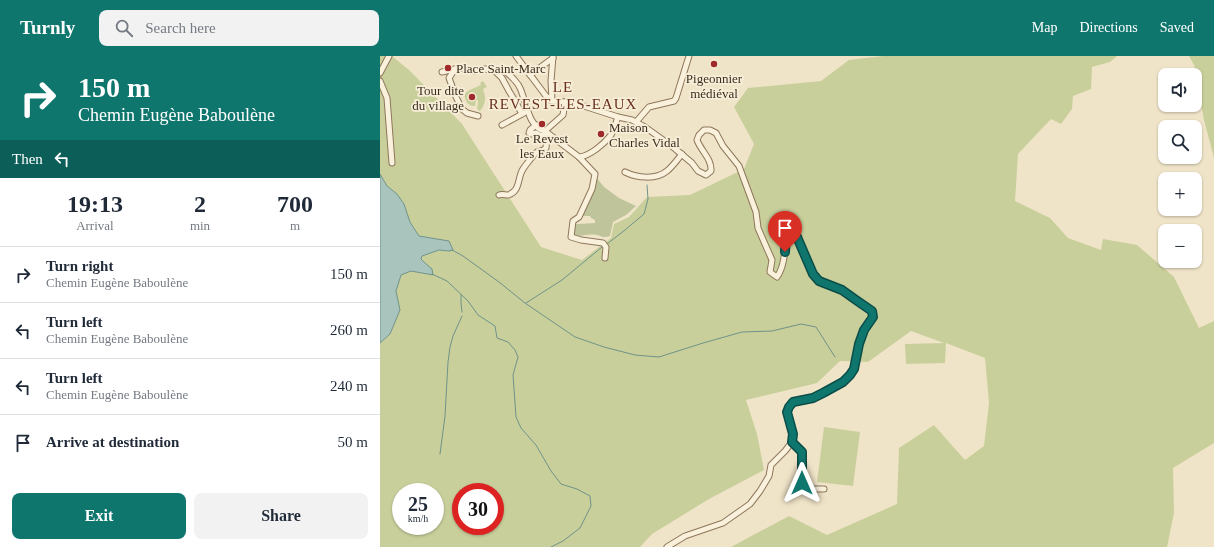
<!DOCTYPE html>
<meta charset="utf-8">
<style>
body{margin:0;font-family:Georgia,serif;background:#f2f2f3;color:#1f2937;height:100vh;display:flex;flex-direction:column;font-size:15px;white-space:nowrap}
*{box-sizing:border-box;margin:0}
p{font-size:13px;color:#747a83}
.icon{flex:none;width:22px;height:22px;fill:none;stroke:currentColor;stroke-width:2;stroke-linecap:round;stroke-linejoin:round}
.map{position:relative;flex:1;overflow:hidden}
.drawer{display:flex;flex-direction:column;background:#fff;width:380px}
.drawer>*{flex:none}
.banner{background:#0f766e;color:#fff;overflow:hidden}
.fabs{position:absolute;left:778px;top:12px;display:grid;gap:8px}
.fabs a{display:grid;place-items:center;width:44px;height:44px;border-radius:8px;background:#fff;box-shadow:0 1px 3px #0004;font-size:20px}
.speed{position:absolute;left:12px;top:427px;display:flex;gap:8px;font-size:20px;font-weight:700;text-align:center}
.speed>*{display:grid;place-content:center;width:52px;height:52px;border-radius:50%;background:#fff;box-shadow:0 1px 3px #0004;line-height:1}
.speed small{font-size:10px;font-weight:400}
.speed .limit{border:6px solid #d22;background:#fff;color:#111}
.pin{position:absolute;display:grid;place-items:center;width:34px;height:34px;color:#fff;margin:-41px -17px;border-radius:50% 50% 50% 0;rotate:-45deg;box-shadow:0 0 4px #0007}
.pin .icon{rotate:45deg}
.me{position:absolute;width:44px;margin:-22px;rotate:0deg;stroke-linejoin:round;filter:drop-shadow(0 0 3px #0008)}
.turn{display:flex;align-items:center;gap:14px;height:84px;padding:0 12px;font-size:18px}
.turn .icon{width:52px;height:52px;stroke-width:2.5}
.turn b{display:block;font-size:28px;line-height:34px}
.then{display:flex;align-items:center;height:38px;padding:0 12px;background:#0003;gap:8px;font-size:15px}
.eta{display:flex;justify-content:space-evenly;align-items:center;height:68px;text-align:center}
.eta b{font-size:24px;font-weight:800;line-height:28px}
.action{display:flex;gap:8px;margin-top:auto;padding:8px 12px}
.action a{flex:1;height:46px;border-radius:8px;background:#0f766e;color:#fff;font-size:16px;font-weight:800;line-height:46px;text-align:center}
.action a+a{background:#f2f2f3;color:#1f2937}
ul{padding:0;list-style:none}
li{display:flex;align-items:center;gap:12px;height:56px;padding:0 12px;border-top:1px solid #e0e1e3}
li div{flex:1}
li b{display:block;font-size:15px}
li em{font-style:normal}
header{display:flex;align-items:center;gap:24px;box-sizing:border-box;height:56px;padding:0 20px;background:#0f766e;color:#fff}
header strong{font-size:19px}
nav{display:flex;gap:22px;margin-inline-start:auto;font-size:14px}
.search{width:280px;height:36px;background:#f2f2f3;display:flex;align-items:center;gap:10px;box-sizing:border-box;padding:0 14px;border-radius:8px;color:#747a83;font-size:15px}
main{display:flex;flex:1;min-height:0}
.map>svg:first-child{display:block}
.green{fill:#c9cf9b;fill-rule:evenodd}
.cemetery{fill:#bfc49a}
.water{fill:#a9c4bc;stroke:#6f938a}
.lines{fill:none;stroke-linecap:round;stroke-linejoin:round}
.stream{stroke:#6f938a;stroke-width:1}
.minor-casing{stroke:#8d765c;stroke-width:7}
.minor{stroke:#faf1dc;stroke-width:5}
.route-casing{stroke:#0a4d48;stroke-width:10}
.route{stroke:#0f766e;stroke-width:7}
.poi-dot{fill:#9e2a2b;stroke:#f7eed8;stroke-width:1.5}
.labels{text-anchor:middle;stroke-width:3.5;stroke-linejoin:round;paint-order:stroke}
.poi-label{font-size:13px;fill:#3d2e20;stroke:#f7eed8;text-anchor:start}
.quarter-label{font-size:15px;letter-spacing:1px;fill:#6b2e1e;stroke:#f7eed8}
</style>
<header>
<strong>Turnly</strong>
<div class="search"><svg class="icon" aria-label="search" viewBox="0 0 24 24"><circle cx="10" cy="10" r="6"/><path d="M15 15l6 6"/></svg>Search here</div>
<nav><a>Map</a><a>Directions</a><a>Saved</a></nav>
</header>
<main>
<section class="drawer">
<div class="banner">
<div class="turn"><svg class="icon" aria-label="right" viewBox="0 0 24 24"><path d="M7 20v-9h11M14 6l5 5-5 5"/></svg><div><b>150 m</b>Chemin Eugène Baboulène</div></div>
<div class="then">Then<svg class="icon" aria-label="left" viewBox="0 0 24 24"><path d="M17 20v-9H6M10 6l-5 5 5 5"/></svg></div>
</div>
<div class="eta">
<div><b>19:13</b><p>Arrival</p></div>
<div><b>2</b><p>min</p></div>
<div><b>700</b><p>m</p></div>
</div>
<ul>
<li><svg class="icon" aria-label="right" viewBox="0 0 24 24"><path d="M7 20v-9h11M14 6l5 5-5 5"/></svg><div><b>Turn right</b><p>Chemin Eugène Baboulène</p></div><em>150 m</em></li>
<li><svg class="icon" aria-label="left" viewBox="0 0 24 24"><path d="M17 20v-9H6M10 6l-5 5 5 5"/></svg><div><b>Turn left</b><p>Chemin Eugène Baboulène</p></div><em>260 m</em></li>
<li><svg class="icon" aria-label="left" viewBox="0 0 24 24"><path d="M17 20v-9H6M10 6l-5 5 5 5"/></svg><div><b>Turn left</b><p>Chemin Eugène Baboulène</p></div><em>240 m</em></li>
<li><svg class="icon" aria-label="arrive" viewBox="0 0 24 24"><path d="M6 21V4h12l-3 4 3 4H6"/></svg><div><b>Arrive at destination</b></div><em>50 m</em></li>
</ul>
<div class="action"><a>Exit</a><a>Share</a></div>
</section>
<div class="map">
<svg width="834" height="491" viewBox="0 0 834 491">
<rect width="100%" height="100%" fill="#f0e4c8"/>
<g class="green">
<path d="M0,0H12L29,14L82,68L114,118L161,191L202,204L231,182L234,168L249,161L267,141L310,139L364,113L374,88L354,51L368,32L441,25L469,4L503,0H737L730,6L712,11L711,33L693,40L692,53L681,68L671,63L638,98L635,145L670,162L688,182L721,194L723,183L757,189L794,221L819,272L834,265V387L793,412L794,457L787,491H351L409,460L447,479L517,448L519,392L554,369L585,404L604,390L609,347L605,302L566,287L565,307L526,308L525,288L564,287L531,275L488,306L460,305L437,327L366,344L377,378L384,414L329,443L272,478L260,491H0V287L10,278L20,254L16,235L20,218L31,215L52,219V213L44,206L41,203L42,200L59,194L69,195V185L39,180L30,166L24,148L17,138L7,130L0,118ZM21,436H55V470H21ZM81,436H115V470H81Z"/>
<path d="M809,0H834V102L824,64L814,9Z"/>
<path d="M103,25L107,31L103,33C106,42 106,46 101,54L99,55L97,52L98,48V44H96L95,50C87,50 86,45 84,39C87,34 95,32 101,29L100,27Z"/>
<path d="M444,371L480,376L473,430L437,426Z"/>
</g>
<path class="cemetery" d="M216,121L224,131L239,142L256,150L246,159L233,166L230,180C223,182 224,181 217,179C211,178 202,179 197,181L193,180V168H198L215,167V164L211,162L210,160H201Z"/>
<path class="water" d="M0,118L7,130L17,138L24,148L30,166L39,180L69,185L73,194L69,195L59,194L42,200L41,203L44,206L52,213L53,219L31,215L21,219L16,235L20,254L10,278L0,287Z"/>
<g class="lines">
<g class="stream">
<path d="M227,188L245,174L264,158L268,143L267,129"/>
<path d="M72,194L83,200L119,226L145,247L195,281L224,291L255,299L279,301L323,287L362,276L392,275L421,268L436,271L455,301"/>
<path d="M52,218L67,225L88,245L98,259L115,270L117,282L128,286L135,294L138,301L133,319L136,361L141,372L156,389L171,415L181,428L197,433L210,440L211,450L200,472L183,485L171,491"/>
<path d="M81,239V247L82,256"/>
<path d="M146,247L182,224L222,191"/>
<path d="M60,398L65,360L68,306L70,291L73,280L82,260"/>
</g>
<defs>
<g id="minor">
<path d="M136,0L166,40L172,45L185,46L201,49L238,61L252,64L265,71L293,91L312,107L318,115L326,119L331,115C332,103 321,95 317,84L319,79L324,74H330L336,77L343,90L359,110L376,156L378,172L392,204L390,216L397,221C404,211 405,199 405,187C405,181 405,176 408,171H410L414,174L433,218L439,225L462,234L476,244L492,255L493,261L484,274L479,288L474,313L470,319L463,326L443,337L433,342L413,346L409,351L407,356L413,379L412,386L422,396V427L430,433H444"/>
<path d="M75,13L69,22L76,41L82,53L87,57L98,60"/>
<path d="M125,15C131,20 137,25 140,32C146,44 148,72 165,75L199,101L215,118L212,133L199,161L193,165L191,181L201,184L223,187L226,191L225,202"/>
<path d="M62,16L80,12L94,15L105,13L115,15L122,22L129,35L135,45L142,58"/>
<path d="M0,17L9,0"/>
<path d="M150,19L173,2"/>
<path d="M0,25L7,42L12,107"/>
<path d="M172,44L171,25L173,0"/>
<path d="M256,66L269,51L294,45L296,42L309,0"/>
<path d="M122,69L144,57"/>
<path d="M156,69L150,74L149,77L151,78L156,77L161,80L166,77"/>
<path d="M165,75L183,59L185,46"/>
<path d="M199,101C210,100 224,88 231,79C234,73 236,67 238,61"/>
<path d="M245,116C257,122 276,124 287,115C293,110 297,104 302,98"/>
<path d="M119,139C122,138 125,139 128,139C141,135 137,122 143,113C145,110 154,98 157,96C161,95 163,95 166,92L167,81L165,76"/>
<path d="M287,491L305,480L343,467L370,448L380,435L389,420L391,409L405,395L412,386"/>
</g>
</defs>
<use href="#minor" class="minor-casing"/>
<use href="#minor" class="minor"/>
</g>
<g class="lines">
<defs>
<path id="route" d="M405,196L406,174L408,171H410L414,174L433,218L439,225L462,234L476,244L492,255L493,261L484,274L479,288L474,313L470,319L463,326L443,337L433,342L413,346L409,351L407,356L413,378L412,386L422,396V427"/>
</defs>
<use href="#route" class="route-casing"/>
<use href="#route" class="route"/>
</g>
<g class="poi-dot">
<circle cx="334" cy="8" r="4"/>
<circle cx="68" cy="12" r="4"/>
<circle cx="92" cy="41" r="4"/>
<circle cx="162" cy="68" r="4"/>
<circle cx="221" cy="78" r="4"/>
</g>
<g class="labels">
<g class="poi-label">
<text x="76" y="17">Place Saint-Marc</text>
<text x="334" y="27" text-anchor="middle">Pigeonnier<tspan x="334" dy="15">médiéval</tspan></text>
<text x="84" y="39" text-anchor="end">Tour dite<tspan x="84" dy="15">du village</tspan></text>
<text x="229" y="76">Maison<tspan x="229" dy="15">Charles Vidal</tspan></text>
<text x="162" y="87" text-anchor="middle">Le Revest<tspan x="162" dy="15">les Eaux</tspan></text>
</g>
<g class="quarter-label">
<text x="183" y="36">LE<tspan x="183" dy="17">REVEST-LES-EAUX</tspan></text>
</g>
</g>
</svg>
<div class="fabs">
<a><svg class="icon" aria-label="sound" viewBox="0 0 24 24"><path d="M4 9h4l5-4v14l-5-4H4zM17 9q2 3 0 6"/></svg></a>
<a><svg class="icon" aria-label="search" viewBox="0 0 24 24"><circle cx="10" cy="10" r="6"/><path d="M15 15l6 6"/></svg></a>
<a>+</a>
<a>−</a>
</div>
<div class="speed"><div>25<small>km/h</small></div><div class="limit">30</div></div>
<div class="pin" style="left:405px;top:196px;background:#d93025"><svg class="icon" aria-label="arrive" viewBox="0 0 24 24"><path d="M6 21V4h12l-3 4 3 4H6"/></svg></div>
<svg class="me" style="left:422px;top:427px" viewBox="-20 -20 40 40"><path d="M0-17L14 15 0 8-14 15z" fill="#0f766e" stroke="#fff" stroke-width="4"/></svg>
</div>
</main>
